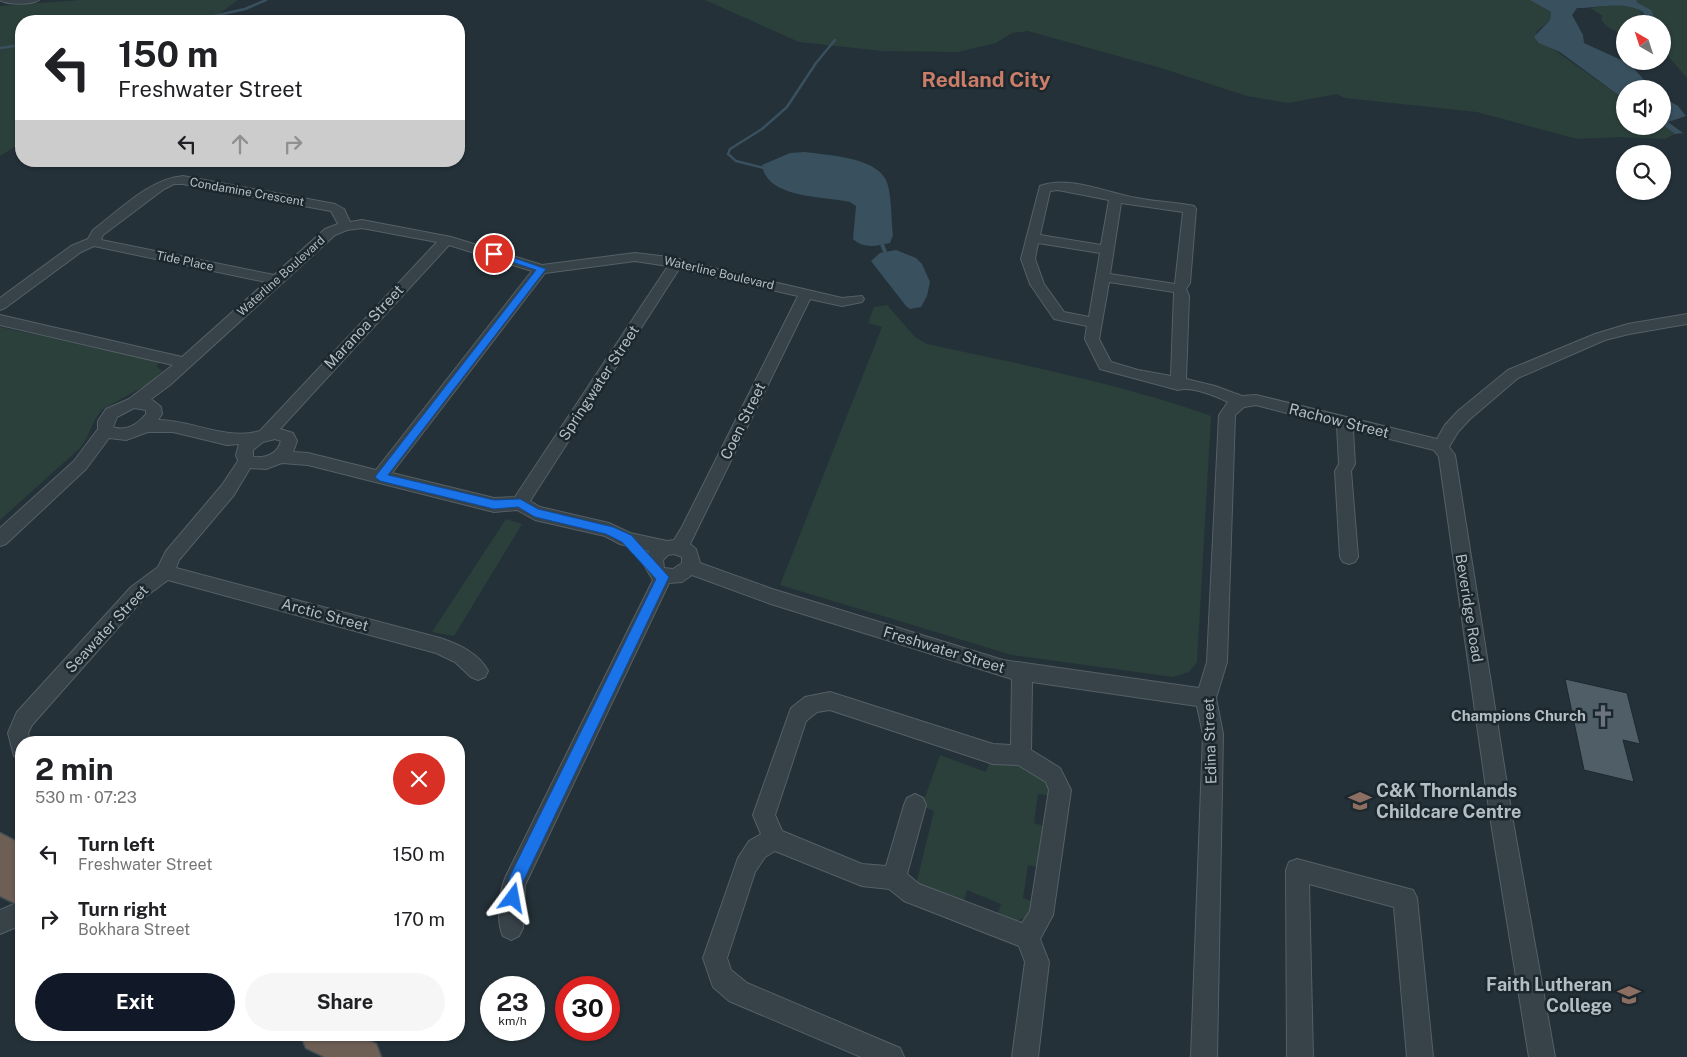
<!DOCTYPE html>
<meta charset="utf-8">
<style>
body{margin:0;font-family:"Public Sans",sans-serif;background:#f6f6f6;color:#202124;height:100vh;display:flex;flex-direction:column;font-size:19px;white-space:nowrap}
*{box-sizing:border-box;margin:0}
p{font-size:16px;color:#757577}
.icon{flex:none;width:28px;height:28px;fill:none;stroke:currentColor;stroke-width:2;stroke-linecap:round;stroke-linejoin:round}
.map{position:relative;flex:1;overflow:hidden}
.details{position:absolute;left:15px;top:736px;width:450px;height:305px;display:flex;flex-direction:column;background:#fff;border-radius:20px;box-shadow:0 1px 4px #0004}
.details>*{flex:none}
.top-card{position:absolute;left:15px;top:15px;width:450px;height:152px;border-radius:20px;box-shadow:0 1px 4px #0004;background:#fff;color:#202124;overflow:hidden}
.needle{width:32px;rotate:321deg}
.tools{position:absolute;left:1616px;top:15px;display:grid;gap:10px}
.tools a{display:grid;place-items:center;width:55px;height:55px;border-radius:50%;background:#fff;box-shadow:0 1px 4px #0004;font-size:25px}
.speed{position:absolute;left:480px;top:976px;display:flex;gap:10px;font-size:25px;font-weight:700;text-align:center}
.speed>*{display:grid;place-content:center;width:65px;height:65px;border-radius:50%;background:#fff;box-shadow:0 1px 4px #0004;line-height:1}
.speed small{font-size:12px;font-weight:400}
.speed .limit{border:8px solid #d22;background:#fff;color:#111}
.pin{position:absolute;display:grid;place-items:center;width:42px;height:42px;color:#fff;margin:-21px;border:2px solid #fff;border-radius:50%;box-shadow:0 1px 5px #0007}
.me{position:absolute;width:55px;margin:-28px;rotate:13deg;stroke-linejoin:round;filter:drop-shadow(0 0 4px #0008)}
.turn{display:flex;align-items:center;gap:18px;height:105px;padding:0 20px;font-size:22px}
.turn .icon{width:65px;height:65px;stroke-width:2.5}
.turn b{display:block;font-size:35px;line-height:42px}
.lanes{display:flex;align-items:center;height:48px;padding:0 20px;background:#0003;justify-content:center;gap:25px;direction:ltr}
.lanes .off{opacity:.35}
.round{display:grid;place-items:center;flex:none;width:52px;height:52px;border-radius:26px;background:#f6f6f6}
.headline{display:flex;align-items:center;justify-content:space-between;height:85px;padding:0 20px}
h1{font-size:30px;font-weight:700;line-height:38px}
.action{display:flex;gap:10px;margin-top:auto;padding:10px 20px}
.action a{flex:1;height:58px;border-radius:30px;background:#111827;color:#fff;font-size:20px;font-weight:700;line-height:58px;text-align:center}
.action a+a{background:#f6f6f6;color:#202124}
ul{padding:0;list-style:none}
li{display:flex;align-items:center;gap:15px;height:65px;padding:0 20px}
li div{flex:1}
li b{display:block;font-size:19px}
li em{font-style:normal}
.map>svg:first-child{display:block}
.green{fill:#2c403b}
.water{fill:#39505e}
.lines{fill:none;stroke-linecap:round;stroke-linejoin:round}
.stream-far1{stroke:#39505e;stroke-width:2.5}
.stream{stroke:#39505e;stroke-width:4}
.building{fill:#4f5e67;stroke:#1e292f}
.minor-casing{stroke:#556066;stroke-width:2}
.highway-casing{stroke:#424d53;stroke-width:3}
.minor{fill:#374249;fill-rule:evenodd}
.highway{fill:#6e5f55;fill-rule:evenodd}
.route{fill:#1a73e8;stroke:#114b97}
.labels{text-anchor:middle;stroke-width:5;stroke-linejoin:round;paint-order:stroke}
.far-street-label{font-size:12px;fill:#b2bdc5;stroke:#1c272d}
.street-label{font-size:15px;fill:#b2bdc5;stroke:#1c272d}
.poi-label{font-size:15px;font-weight:bold;fill:#b2bdc5;stroke:#1c272d;text-anchor:end}
.near-poi-label{font-size:18px;font-weight:bold;fill:#b2bdc5;stroke:#1c272d;text-anchor:start}
.far-town-label{font-size:21px;font-weight:bold;fill:#ca7d68;stroke:#1c272d}
</style>
<div class="map">
<svg width="1687" height="1057" viewBox="0 0 1687 1057">
<rect width="100%" height="100%" fill="#243138"/>
<g class="green">
<path d="M81,0H238L209,21H21V143L0,156V6Z"/>
<path d="M705,0H1530L1551,12L1550,20L1536,32L1553,49L1625,100V126L1663,125L1675,134L1665,139L1621,137L1577,139L1477,112L1345,98L1337,94L1288,103L1247,96L1161,68L1028,31L1012,33L996,43L958,52L883,51L799,42Z"/>
<path d="M1637,0H1687V78L1663,50L1662,24H1650L1654,17L1646,7L1635,2Z"/>
<path d="M1613,5C1632,6 1641,5 1648,24H1625V34C1616,31 1604,28 1601,18L1603,16L1590,8Z"/>
<path d="M887,305L915,337L927,344C1023,365 1119,383 1211,416L1197,662L1189,672L1173,677L1012,655L780,585L882,327L868,323L874,307Z"/>
<path d="M0,327L160,362L156,366L162,371L148,384L103,409C92,419 90,436 80,448L0,520Z"/>
<path d="M506,519L522,524L454,636L432,632Z"/>
<path d="M940,755L986,772L990,761H1013L1047,782L1051,796L1038,794L1034,823L1046,827L1040,840L1041,868L1028,865L1023,898L1036,903L1026,918L1010,922L997,916L1001,904L967,890L963,904L916,885L934,811L922,806Z"/>
</g>
<g class="water">
<path d="M1530,0H1637L1636,2L1651,10L1654,17L1650,24H1648L1643,12C1625,0 1598,8 1577,8L1572,15L1583,35L1584,43L1630,64L1652,89H1625V100L1560,52L1539,43L1534,37L1550,20L1551,12Z"/>
<path d="M1662,97L1678,106L1686,116L1668,122L1683,133L1675,134L1663,125Z"/>
<path d="M804,152C827,155 875,157 886,180C892,193 891,220 893,235L890,243C876,246 864,249 853,239L856,206L850,202C824,196 767,199 762,165L790,153Z"/>
<path d="M896,250L916,258L922,264L930,282L927,296L921,307L910,309L906,306L871,261L880,253Z"/>
</g>
<g class="lines">
<g class="stream-far1">
<path d="M191,21L245,9L266,0"/>
<path d="M0,48L21,45"/>
<path d="M768,169L736,161L728,154L730,149L762,129L787,107L816,63L835,40"/>
</g>
<path class="stream" d="M880,239L885,252"/>
</g>
<path class="building" d="M1565,679L1627,693L1640,744L1623,740L1634,782L1584,770Z"/>
<g class="lines">
<defs>
<g id="minor">
<path d="M0,0H39C32,5 7,5 0,0Z"/>
<path d="M183,176L335,204L344,209L350,222L362,220L451,237L542,265L635,253L677,258L683,261L842,298L862,296L864,299L862,302L842,306L810,299L690,544L696,549L700,563L772,589L1003,660L1199,688L1207,662L1219,415L1228,402C1215,396 1192,386 1178,390L1100,369L1085,339L1087,326L1054,319L1030,284L1021,259L1040,186C1070,175 1107,193 1137,198C1156,202 1176,202 1194,206L1196,209L1190,283L1186,289L1189,296L1186,379L1215,386L1242,396L1256,395L1437,439L1445,425L1458,411L1508,370L1595,334L1628,324L1687,314V324L1629,334L1605,340L1518,378L1470,419L1458,432L1449,447L1455,455L1512,816L1555,1057H1529L1490,816L1439,457L1434,450L1353,430L1355,464L1351,471L1358,557L1355,562L1349,564L1343,562L1340,557L1335,471L1339,464L1337,426L1256,405L1244,407L1235,415L1227,662L1216,698L1223,734L1217,1057H1191L1203,734L1197,706L1032,682L1031,750L1060,768L1071,790L1053,915L1040,939L1049,962L1038,1057H1012L1025,962L1019,946L904,901L889,889L862,886L775,851L765,857L755,872L727,958L731,970L747,983L900,1048L904,1057H861L729,1001L713,987L703,958L738,858L749,841L761,834L753,815L791,708L805,697L830,692L993,744L1011,745L1012,679L771,604L692,575L682,582L669,583L525,885L523,928L519,936L511,940L503,936C496,921 499,892 506,876L653,580L644,565L649,551L620,544L605,536L535,520L517,510L494,512L308,465L282,463L266,469L250,468L234,495L179,560L176,568L440,638C458,644 479,653 488,671L485,677L478,680L471,677L455,662L436,653L168,580L145,597L32,725L28,733L30,742H21V759L14,756L8,733L17,712L131,587L158,567L166,551L222,485L238,461L236,455L239,444L227,445L173,432H148L126,440L109,438L86,469L6,544L0,546V528L74,461L98,429V421L106,409L129,399L173,365L0,325V315L182,357L266,282L94,246L81,252L5,308L0,310V298L71,246L88,239L93,230C120,210 149,179 183,176ZM174,184H183L331,211L338,224L325,229L274,275L101,240L103,235L164,189ZM1058,190L1109,200L1101,245L1040,235L1050,191ZM1121,203L1183,212L1175,284L1110,274ZM362,228L437,242L260,431C226,441 192,420 158,420L162,414L161,407L151,399L170,385L335,235L347,230ZM1038,243L1100,253L1089,317L1064,312L1044,284L1035,259ZM449,245L532,271L376,470L308,453L293,452L297,441L293,433L280,429ZM635,261L668,266L515,497L494,498L392,473L545,273ZM679,269L798,296L682,527L674,540L667,541L630,533L609,523L540,507L530,501ZM1109,282L1174,292L1171,376L1138,370L1111,362L1099,339ZM134,408L146,410V414C138,424 126,432 113,427L117,417ZM275,439L281,441C277,455 266,458 253,457V450L263,442ZM674,554L682,557V563L673,569L664,568L663,560L668,555ZM830,710L993,764L1018,765L1046,782L1049,790L1030,911L1022,923L919,884L907,874L926,805L923,798L915,794L907,798L904,805L886,866L862,864L782,831L775,815L806,721L817,712Z"/>
<path d="M1297,859L1413,890L1417,898L1433,1057H1407L1394,907L1309,884L1313,1057H1287L1286,870L1289,862Z"/>
<path d="M21,901V925L0,934V910Z"/>
</g>
<g id="highway">
<path d="M0,833L21,844V906L0,896Z"/>
<path d="M301,1035H357L376,1044L381,1057H325L306,1048Z"/>
</g>
</defs>
<use href="#minor" class="minor-casing"/>
<use href="#highway" class="highway-casing"/>
<use href="#minor" class="minor"/>
<use href="#highway" class="highway"/>
</g>
<path class="route" d="M491,252H497L546,269L388,475L494,500L520,499L538,509L613,527L631,535L669,577L522,884L519,904L513,906L508,904L506,898L509,878L656,579L622,542L606,534L535,517L518,507L494,509L380,481L375,477L536,270L491,255Z"/>
<defs>
<symbol id="church-bare" viewBox="-9 -9 18 18"><path d="M-1.2-6h2.4v3.5h3.3v2.4h-3.3V6h-2.4V-.1h-3.3v-2.4h3.3Z" fill="#6b7280" stroke="#1c272d" stroke-width="2.5" paint-order="stroke"/></symbol>
<symbol id="school-bare" viewBox="-9 -9 18 18"><path d="M0-5L7-2L0 1L-7-2ZM-4 1L0 2.5L4 1V4Q0 6-4 4Z" fill="#8d6e63" stroke="#1c272d" stroke-width="2.5" paint-order="stroke"/></symbol>
</defs>
<g fill-rule="evenodd">
<use href="#church-bare" x="1587" y="700" width="32" height="32"/>
<use href="#school-bare" x="1344" y="785" width="32" height="32"/>
<use href="#school-bare" x="1613" y="979" width="32" height="32"/>
</g>
<g class="labels">
<g class="far-street-label">
<text transform="translate(247 192) rotate(10)" y="4">Condamine Crescent</text>
<text transform="translate(185 261) rotate(12)" y="4">Tide Place</text>
<text transform="translate(719 273) rotate(13)" y="4">Waterline Boulevard</text>
<text transform="translate(281 276) rotate(-42)" y="4">Waterline Boulevard</text>
</g>
<g class="street-label">
<text transform="translate(364 327) rotate(-47)" y="5">Maranoa Street</text>
<text transform="translate(599 383) rotate(-57)" y="5">Springwater Street</text>
<text transform="translate(743 421) rotate(-64)" y="5">Coen Street</text>
<text transform="translate(1339 421) rotate(14)" y="5">Rachow Street</text>
<text transform="translate(1469 608) rotate(81)" y="5">Beveridge Road</text>
<text transform="translate(325 615) rotate(15)" y="5">Arctic Street</text>
<text transform="translate(107 629) rotate(-47)" y="5">Seawater Street</text>
<text transform="translate(944 650) rotate(17)" y="5">Freshwater Street</text>
<text transform="translate(1210 741) rotate(-92)" y="5">Edina Street</text>
</g>
<g class="poi-label">
<text x="1586" y="721">Champions Church</text>
</g>
<g class="near-poi-label">
<text x="1376" y="797">C&amp;K Thornlands<tspan x="1376" dy="21">Childcare Centre</tspan></text>
<text x="1612" y="991" text-anchor="end">Faith Lutheran<tspan x="1612" dy="21">College</tspan></text>
</g>
<g class="far-town-label">
<text x="986" y="87">Redland City</text>
</g>
</g>
</svg>
<div class="tools">
<a><svg class="needle" viewBox="-14 -14 28 28"><path d="M0-13l5 13h-10z" fill="#e53935"/><path d="M0 13l5-13h-10z" fill="#757577"/></svg></a>
<a><svg class="icon" aria-label="sound" viewBox="0 0 24 24"><path d="M4 9h4l5-4v14l-5-4H4zM17 9q2 3 0 6"/></svg></a>
<a><svg class="icon" aria-label="search" viewBox="0 0 24 24"><circle cx="10" cy="10" r="6"/><path d="M15 15l6 6"/></svg></a>
</div>
<div class="speed"><div>23<small>km/h</small></div><div class="limit">30</div></div>
<div class="pin" style="left:494px;top:254px;background:#d93025"><svg class="icon" aria-label="arrive" viewBox="0 0 24 24"><path d="M6 21V4h12l-3 4 3 4H6"/></svg></div>
<svg class="me" style="left:513px;top:898px" viewBox="-20 -20 40 40"><path d="M0-17L14 15 0 8-14 15z" fill="#1a73e8" stroke="#fff" stroke-width="4"/></svg>
<div class="top-card">
<div class="turn"><svg class="icon" aria-label="left" viewBox="0 0 24 24"><path d="M17 20v-9H6M10 6l-5 5 5 5"/></svg><div><b>150 m</b>Freshwater Street</div></div>
<div class="lanes"><svg class="icon" aria-label="left" viewBox="0 0 24 24"><path d="M17 20v-9H6M10 6l-5 5 5 5"/></svg><svg class="icon off" aria-label="ahead" viewBox="0 0 24 24"><path d="M12 20V5M6 11l6-6 6 6"/></svg><svg class="icon off" aria-label="right" viewBox="0 0 24 24"><path d="M7 20v-9h11M14 6l5 5-5 5"/></svg></div>
</div>
<section class="details">
<div class="headline"><div><h1>2 min</h1><p>530 m · 07:23</p></div><a class="round" style="background:#d93025;color:#fff"><svg class="icon" aria-label="close" viewBox="0 0 24 24"><path d="M6 6l12 12M18 6L6 18"/></svg></a></div>
<ul>
<li><svg class="icon" aria-label="left" viewBox="0 0 24 24"><path d="M17 20v-9H6M10 6l-5 5 5 5"/></svg><div><b>Turn left</b><p>Freshwater Street</p></div><em>150 m</em></li>
<li><svg class="icon" aria-label="right" viewBox="0 0 24 24"><path d="M7 20v-9h11M14 6l5 5-5 5"/></svg><div><b>Turn right</b><p>Bokhara Street</p></div><em>170 m</em></li>
</ul>
<div class="action"><a>Exit</a><a>Share</a></div>
</section>
</div>
